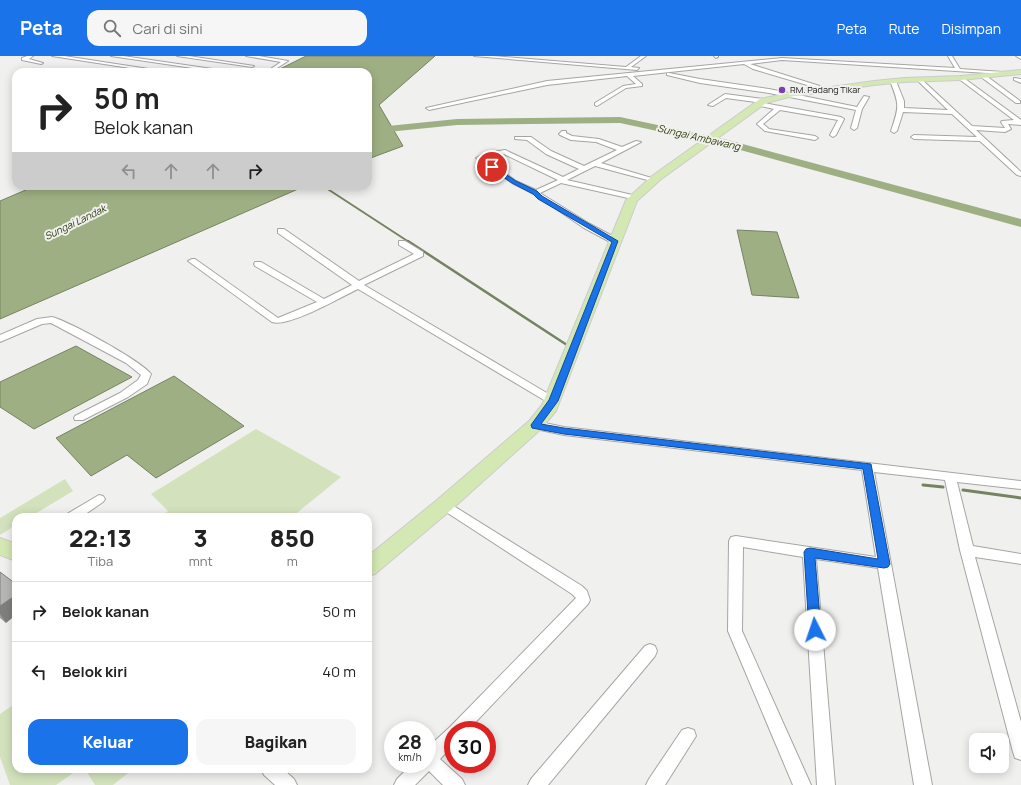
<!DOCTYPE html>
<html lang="id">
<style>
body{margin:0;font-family:Manrope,sans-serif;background:#f6f6f6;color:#222;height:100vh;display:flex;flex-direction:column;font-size:15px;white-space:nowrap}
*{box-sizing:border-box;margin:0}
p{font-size:13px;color:#767676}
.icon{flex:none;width:22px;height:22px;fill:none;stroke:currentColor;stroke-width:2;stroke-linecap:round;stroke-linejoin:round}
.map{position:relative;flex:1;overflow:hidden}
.drawer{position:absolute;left:12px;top:457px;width:360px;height:260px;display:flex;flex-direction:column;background:#fff;border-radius:12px;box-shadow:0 2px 10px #0003}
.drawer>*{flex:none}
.hud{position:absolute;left:12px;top:12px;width:360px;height:122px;border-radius:12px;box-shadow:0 2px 10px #0003;background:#fff;color:#222;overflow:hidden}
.fabs{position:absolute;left:969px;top:677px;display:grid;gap:8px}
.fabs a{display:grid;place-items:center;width:40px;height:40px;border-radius:8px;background:#fff;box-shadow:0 2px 10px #0003;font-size:20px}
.speed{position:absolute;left:384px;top:665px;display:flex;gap:8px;font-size:20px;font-weight:700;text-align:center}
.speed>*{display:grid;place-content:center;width:52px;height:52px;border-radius:50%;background:#fff;box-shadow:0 2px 10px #0003;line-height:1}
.speed small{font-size:10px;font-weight:400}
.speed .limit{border:6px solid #d22;background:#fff;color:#111}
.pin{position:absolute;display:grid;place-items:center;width:34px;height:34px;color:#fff;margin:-17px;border:2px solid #fff;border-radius:50%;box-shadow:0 1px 4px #0007}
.me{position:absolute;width:44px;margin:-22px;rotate:356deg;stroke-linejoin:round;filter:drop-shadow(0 0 3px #0008)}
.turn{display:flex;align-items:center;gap:14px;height:84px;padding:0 16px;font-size:18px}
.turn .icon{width:52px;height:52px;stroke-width:2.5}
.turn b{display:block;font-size:28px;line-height:34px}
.lanes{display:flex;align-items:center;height:38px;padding:0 16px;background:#0003;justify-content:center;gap:20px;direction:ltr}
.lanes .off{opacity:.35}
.eta{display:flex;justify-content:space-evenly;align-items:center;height:68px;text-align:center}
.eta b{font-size:24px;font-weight:800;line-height:28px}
.button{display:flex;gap:8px;margin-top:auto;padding:8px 16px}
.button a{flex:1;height:46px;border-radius:12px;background:#1a73e8;color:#fff;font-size:16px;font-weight:800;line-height:46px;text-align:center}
.button a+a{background:#f6f6f6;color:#222}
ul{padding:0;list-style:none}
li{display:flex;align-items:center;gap:12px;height:60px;padding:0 16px;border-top:1px solid #e0e0e0}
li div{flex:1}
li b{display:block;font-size:15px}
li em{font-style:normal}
header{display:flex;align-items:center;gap:24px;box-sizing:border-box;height:56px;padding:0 20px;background:#1a73e8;color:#fff}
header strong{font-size:19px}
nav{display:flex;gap:22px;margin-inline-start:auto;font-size:14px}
.search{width:280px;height:36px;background:#f6f6f6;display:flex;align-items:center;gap:10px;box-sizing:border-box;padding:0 14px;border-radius:12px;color:#767676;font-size:15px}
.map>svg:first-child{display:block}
.green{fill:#d3e2bd}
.water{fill:#9eb083;stroke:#768363}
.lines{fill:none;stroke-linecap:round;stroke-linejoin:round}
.stream-far2{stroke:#768363;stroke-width:2}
.stream-far1{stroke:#768363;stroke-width:2.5}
.stream{stroke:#768363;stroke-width:3}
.river{fill:#9eb083;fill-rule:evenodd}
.minor-casing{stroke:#a5a6a3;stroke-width:2}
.primary-casing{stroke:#ccc;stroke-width:2}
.minor{fill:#fff;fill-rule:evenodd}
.primary{fill:#d4e8b4;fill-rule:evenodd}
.wall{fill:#9d9d9b}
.shaded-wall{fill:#7f807e}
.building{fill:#b6b7b4;stroke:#7f807e}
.route{fill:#1a73e8;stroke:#114b97}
.poi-dot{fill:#7c3db2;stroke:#f0f1ee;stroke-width:1.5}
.labels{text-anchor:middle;stroke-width:4;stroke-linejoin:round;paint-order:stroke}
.far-poi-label{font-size:9px;fill:#191918;stroke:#f0f1ee;text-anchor:start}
.far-water-label{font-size:10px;font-style:italic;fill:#2c3c08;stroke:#f0f1ee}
</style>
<header>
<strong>Peta</strong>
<div class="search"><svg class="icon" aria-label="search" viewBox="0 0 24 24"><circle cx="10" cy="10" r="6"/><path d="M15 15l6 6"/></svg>Cari di sini</div>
<nav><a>Peta</a><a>Rute</a><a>Disimpan</a></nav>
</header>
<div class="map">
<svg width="1021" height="729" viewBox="0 0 1021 729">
<rect width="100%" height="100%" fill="#f0f1ee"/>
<g class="green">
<path d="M256,373L341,421L292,461H160L168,455L151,438Z"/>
<path d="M65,423L73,435L30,461H16V469L0,479V462Z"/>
<path d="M16,647V713H79L56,729H10L0,701V658Z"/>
<path d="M85,713H133L113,729H95Z"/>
</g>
<g class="water">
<path d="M306,0H435L379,49L403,90L368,103V16H274Z"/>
<path d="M35,130H305L0,263V145Z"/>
<path d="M737,174L777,176L799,242L752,239Z"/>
<path d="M76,290L132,321L34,373L0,351V326Z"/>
<path d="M174,320L244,370L156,422L127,399L91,420L56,382Z"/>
</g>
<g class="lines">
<path class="stream-far2" d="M323,130L409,186"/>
<path class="stream-far1" d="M408,185L567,289"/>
<g class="stream">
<path d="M923,429L943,431"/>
<path d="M963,434L1021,442"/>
</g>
<path class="river" d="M620,61L728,84L1021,163V171L722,89L620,67L457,69L368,78V72L457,63Z"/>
<defs>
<g id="minor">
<path d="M27,0H33L29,3L43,7L41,8L22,4V2Z"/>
<path d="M52,0H64L168,16H156Z"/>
<path d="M111,0H123L233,16H220Z"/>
<path d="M177,0H189L254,10L252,11Z"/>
<path d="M246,0H259L288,5L271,16H266L281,6Z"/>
<path d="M474,0H493L626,11L641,0H646L631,11L639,12L637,14Z"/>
<path d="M714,0H718V1L716,2Z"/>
<path d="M948,0H952L960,13L1003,16L1005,17L1003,18L782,4L750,8L829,33L824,34L753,13L744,8L633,20L642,28V30L626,32L597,50L595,49V47L623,30L636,28L627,20L547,29L429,54L426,52L547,25L782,2L955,12Z"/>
<path d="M1016,0H1021V3Z"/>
<path d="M669,17L700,23L769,33L857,51L864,40L869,41L862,53L857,72L854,74L851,72L856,54L769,37L700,27L667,19V17Z"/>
<path d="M981,19H985L1020,45V47H1016L981,21Z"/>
<path d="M961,20L1021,64V69L1008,68L1011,73L1005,76L976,74L1021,116V120L1017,119L980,85L914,83L911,81L914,79L977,81L952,58L903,56L897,75L894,77L891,75C899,51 900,49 890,25L893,23L896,25L904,45V52L948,54L918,25L917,24L920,22L972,70L1005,72L1001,66L1002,65L1014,64L959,23L958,22Z"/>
<path d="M1014,22L1021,23V27L1014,24Z"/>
<path d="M725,38L763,43L766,45L763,47L726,42L713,50L708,49Z"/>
<path d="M758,46L841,61L844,63L836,79L833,81L830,79L838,64L780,54L763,68L769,73L815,80L818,82L815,84L765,75L757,68L774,53L756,49V47Z"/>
<path d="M562,75H566V77L572,80L599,83L622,91L636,85L641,86L601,107L655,123V125H651L595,110L567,124L637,140V144L561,127L540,137L590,168L618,183V187H612L584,172L534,138L512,127L476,102L485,97L505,94L563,121L579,113L546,98L527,84L515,83V81H531L551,95L584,110L617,94L596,86L571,84L560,79L559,78ZM504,98L558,124L536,134L516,125L484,102L488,100Z"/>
<path d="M278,173H284L359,225L414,198L399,189V185H405L423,196V200L364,229L557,343L558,345L557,347H549L358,233C341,241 288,272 272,266L188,205L192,203H195L278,262L317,246L255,210L254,208L255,206H261L324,243L352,229L278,177Z"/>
<path d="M52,261C70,266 140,304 151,318L147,328L128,341L83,364H75L74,362L75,360L120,337L138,324L141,319L126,307L51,267L42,268L0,286V279L37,263Z"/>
<path d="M535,365L564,371L1021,425V433L957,426L973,490L1021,498V508L975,501L1021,666V704L1015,702L1013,696L960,494L945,424L874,416L932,729H914L878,512L816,503L835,729H817L803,501L743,491L742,575L811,729H793L728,575L729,485L731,481L736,480L876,501L862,414L564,379L531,372L529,369L531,366Z"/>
<path d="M99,439L103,440L105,443L103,446L81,461H65L67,458Z"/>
<path d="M444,444L582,530L587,535L590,544L588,548L468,674H453V689L440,703L462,723L465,729H443L429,715L415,729H394L397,723L412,708H427V692L450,671L576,542L572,538L440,452L438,449L440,446Z"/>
<path d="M650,588L655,590L657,595L655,600L548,729H528L531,723L645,590Z"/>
<path d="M688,672L694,674L696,680L665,729H646L649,723L682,674Z"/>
<path d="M261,713H283L294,723L297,729H275L264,719Z"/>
</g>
<g id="primary">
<path d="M1021,14V18L961,24L904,26L874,29L789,41L766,47L660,124L637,145L556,355L541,373L451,454L375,518L368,520V500L437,444L529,365L542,349L626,144L652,120L760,43L789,37L874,25L904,22L961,20Z"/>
<path d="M0,482L16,488V505L0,499Z"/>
</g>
</defs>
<use href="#minor" class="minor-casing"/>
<use href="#primary" class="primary-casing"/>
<use href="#minor" class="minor"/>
<use href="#primary" class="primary"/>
</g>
<path class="wall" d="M0,516L6,567L0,562Z"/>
<path class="shaded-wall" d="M16,539V559L6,567L0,558V550Z"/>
<path class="building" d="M0,516L16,528V539L0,550Z"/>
<path class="route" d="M490,110H493L516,125L537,135L542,140L618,185L558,345L541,368L564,372L871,408L890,508L888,511L884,512L815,502L821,574L819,578L815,579L811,578L809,574L804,496L806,493L810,492L878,503L863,413L564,378L532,372L531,369L549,344L612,186L538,143L533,138L512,127L490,112Z"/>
<circle class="poi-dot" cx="782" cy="34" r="4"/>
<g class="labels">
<g class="far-poi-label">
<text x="790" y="37">RM. Padang Tikar</text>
</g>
<g class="far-water-label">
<text transform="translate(699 81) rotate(13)" y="4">Sungai Ambawang</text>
<text transform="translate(75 166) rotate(-26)" y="4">Sungai Landak</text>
</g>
</g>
</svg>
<div class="fabs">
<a><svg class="icon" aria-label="sound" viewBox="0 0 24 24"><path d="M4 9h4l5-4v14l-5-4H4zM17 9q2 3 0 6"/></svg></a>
</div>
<div class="speed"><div>28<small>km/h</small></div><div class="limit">30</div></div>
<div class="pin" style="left:492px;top:111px;background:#d93025"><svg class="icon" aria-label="arrive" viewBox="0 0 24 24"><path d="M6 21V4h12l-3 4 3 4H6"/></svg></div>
<svg class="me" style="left:815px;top:574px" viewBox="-20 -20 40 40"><circle r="19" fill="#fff"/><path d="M0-13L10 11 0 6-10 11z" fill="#1a73e8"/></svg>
<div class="hud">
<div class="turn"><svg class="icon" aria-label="right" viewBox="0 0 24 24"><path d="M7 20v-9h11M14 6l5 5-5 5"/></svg><div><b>50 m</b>Belok kanan</div></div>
<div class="lanes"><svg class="icon off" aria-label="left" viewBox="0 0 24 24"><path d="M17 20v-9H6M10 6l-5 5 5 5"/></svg><svg class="icon off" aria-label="ahead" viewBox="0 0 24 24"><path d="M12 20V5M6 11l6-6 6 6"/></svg><svg class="icon off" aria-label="ahead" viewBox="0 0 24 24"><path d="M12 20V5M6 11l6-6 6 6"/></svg><svg class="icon" aria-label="right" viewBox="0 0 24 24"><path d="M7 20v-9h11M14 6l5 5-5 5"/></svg></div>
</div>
<section class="drawer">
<div class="eta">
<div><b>22:13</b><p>Tiba</p></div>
<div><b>3</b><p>mnt</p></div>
<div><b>850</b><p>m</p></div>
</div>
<ul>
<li><svg class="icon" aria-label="right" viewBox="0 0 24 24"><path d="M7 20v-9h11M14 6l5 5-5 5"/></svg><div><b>Belok kanan</b></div><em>50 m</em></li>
<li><svg class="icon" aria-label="left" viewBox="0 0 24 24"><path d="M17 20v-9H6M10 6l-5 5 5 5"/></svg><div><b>Belok kiri</b></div><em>40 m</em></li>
</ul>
<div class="button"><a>Keluar</a><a>Bagikan</a></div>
</section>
</div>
